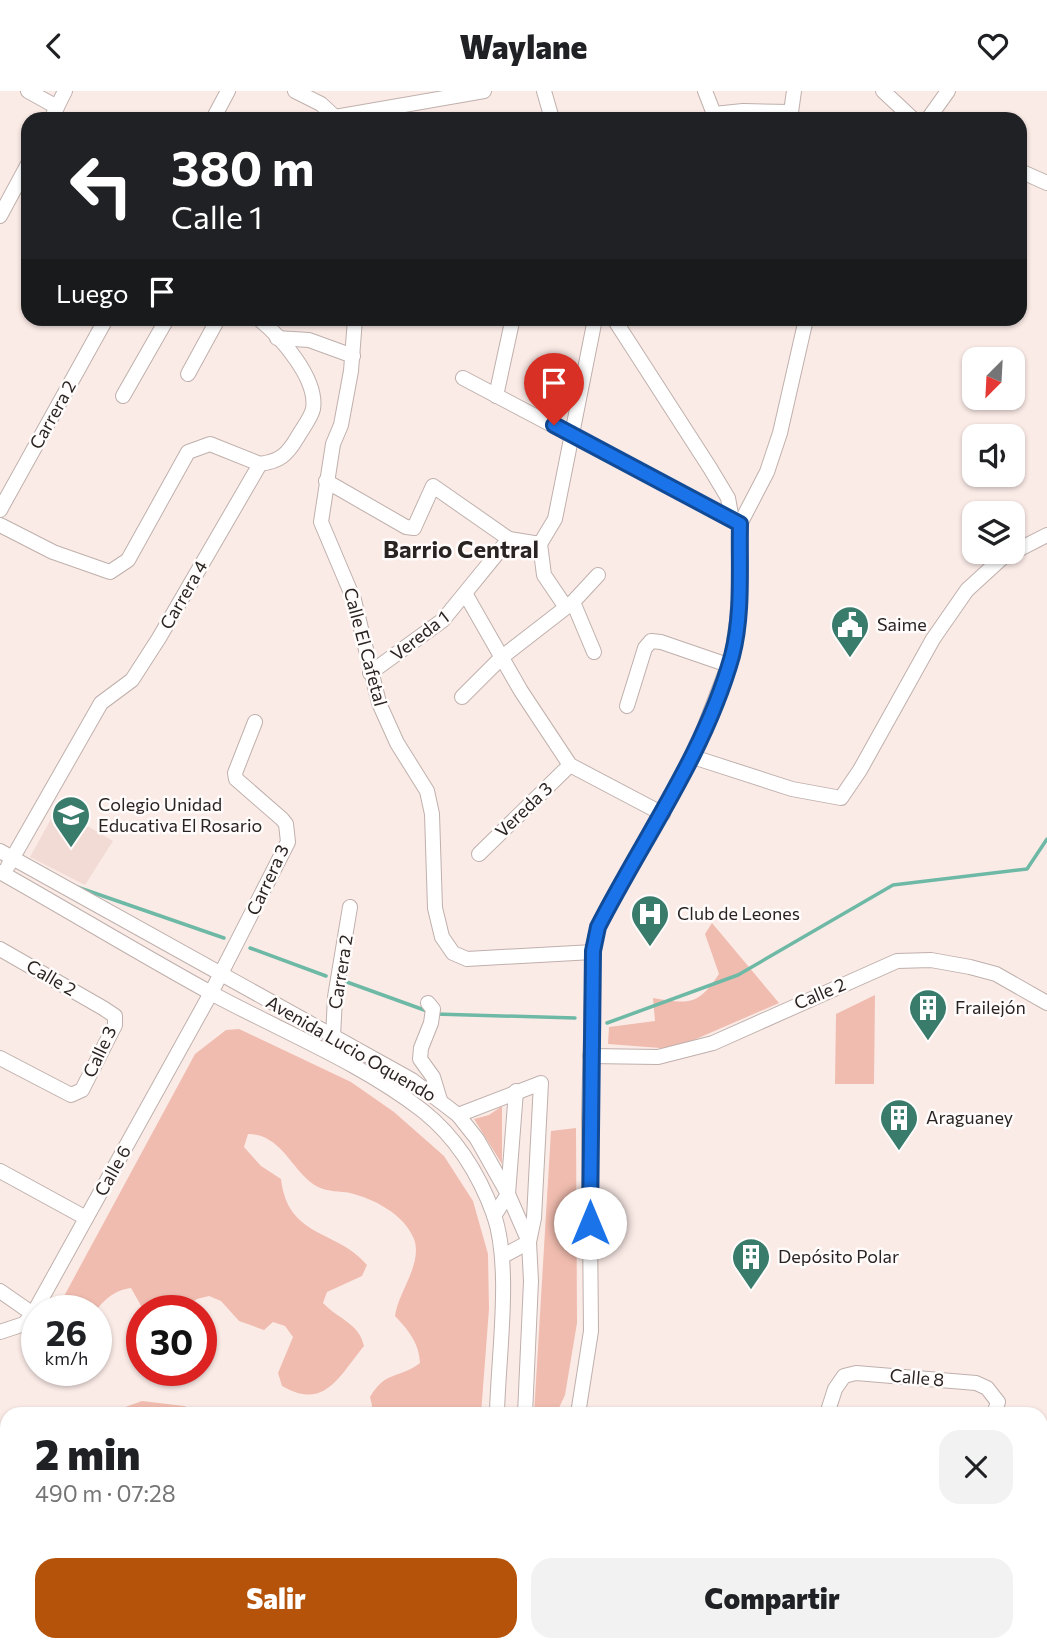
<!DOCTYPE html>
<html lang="es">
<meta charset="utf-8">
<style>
body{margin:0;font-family:Commissioner,sans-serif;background:#f2f2f2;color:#202124;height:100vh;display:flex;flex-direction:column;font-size:26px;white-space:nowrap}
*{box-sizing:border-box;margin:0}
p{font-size:23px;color:#757577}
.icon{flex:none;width:38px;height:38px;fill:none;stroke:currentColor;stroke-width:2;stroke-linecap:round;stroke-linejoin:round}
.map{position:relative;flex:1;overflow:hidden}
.drawer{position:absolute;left:0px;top:1316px;width:1048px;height:245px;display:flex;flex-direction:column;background:#fff;border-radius:21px 21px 0 0;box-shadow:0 2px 5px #0004}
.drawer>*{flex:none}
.top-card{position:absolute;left:21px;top:21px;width:1006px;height:214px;border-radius:21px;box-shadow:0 2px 5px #0004;background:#202124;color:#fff;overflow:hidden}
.needle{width:46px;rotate:204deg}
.controls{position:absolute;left:962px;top:256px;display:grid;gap:14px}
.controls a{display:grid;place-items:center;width:63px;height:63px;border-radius:14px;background:#fff;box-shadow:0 2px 5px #0004;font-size:35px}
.speed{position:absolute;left:21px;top:1204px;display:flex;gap:14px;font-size:35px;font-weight:700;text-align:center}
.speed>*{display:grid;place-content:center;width:91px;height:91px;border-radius:50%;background:#fff;box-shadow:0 2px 5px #0004;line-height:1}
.speed small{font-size:18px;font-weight:400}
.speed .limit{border:10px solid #d22;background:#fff;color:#111}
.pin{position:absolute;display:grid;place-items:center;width:60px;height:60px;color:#fff;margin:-72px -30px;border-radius:50% 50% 50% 0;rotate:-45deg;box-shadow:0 0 7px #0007}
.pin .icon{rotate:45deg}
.me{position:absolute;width:77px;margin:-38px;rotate:0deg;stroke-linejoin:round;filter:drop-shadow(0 0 5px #0008)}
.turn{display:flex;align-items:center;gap:24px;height:147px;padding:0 35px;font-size:32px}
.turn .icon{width:91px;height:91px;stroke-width:2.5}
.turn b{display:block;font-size:49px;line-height:60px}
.then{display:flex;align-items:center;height:66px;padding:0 35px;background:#0003;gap:14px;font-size:26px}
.round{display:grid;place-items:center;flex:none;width:74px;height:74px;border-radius:21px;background:#f2f2f2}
.head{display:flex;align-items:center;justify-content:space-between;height:119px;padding:0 35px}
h1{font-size:42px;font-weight:800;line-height:52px}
.button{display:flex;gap:14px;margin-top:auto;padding:14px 35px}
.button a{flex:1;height:80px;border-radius:21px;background:#b45309;color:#fff;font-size:28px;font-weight:800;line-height:80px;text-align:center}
.button a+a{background:#f2f2f2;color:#202124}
header{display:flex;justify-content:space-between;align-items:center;height:91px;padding:0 35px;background:#fff;font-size:32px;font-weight:800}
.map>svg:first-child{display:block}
.built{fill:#f3dbd5}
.green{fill:#f0bcaf}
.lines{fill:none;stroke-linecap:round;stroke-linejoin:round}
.stream{stroke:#6db9a6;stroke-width:3.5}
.street-casing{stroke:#bfb0ac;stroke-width:16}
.street{stroke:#fff;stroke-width:14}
.route-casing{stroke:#114b97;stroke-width:18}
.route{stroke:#1a73e8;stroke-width:12}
.labels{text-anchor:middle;stroke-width:5;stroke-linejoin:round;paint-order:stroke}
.street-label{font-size:18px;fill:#292422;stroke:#fffcfb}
.poi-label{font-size:18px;fill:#292422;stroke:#fffcfb;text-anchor:start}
.district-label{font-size:24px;font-weight:bold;fill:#292422;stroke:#fffcfb}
</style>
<header><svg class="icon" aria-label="back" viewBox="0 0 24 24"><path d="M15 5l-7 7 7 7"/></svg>Waylane<svg class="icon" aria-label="heart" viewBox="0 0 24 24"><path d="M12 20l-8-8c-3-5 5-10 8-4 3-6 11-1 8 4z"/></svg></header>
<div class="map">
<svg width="1047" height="1561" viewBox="0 0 1047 1561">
<rect width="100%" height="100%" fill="#fbebe7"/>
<g class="built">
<path d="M57,717L113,750L85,794L30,766Z"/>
<path d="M7,1461V1554H480L479,1561H0V1465Z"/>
</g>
<g class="green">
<path d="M712,832L779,912L673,958L608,953L609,936L655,930L653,907C689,913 698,915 719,883L705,843Z"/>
<path d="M875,904L874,993H835L836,923Z"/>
<path d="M239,938L351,991L394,1021L444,1065L473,1110L488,1163L489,1218L481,1323H374L370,1306C386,1279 399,1288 420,1272C419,1252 409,1240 395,1225C398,1201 423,1173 414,1148C404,1123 374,1108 350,1102C340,1100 328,1101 318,1096C291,1081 283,1043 248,1043L244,1056L261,1075L281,1088C288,1148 337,1138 367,1174L362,1185L327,1201L323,1212C338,1228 359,1232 364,1255C339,1285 325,1320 282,1295L278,1282L293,1246L285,1235L273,1231L264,1239L239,1230L221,1210L209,1205L197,1208L181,1220H144L131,1197C113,1200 107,1207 95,1220H56L195,963L226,939Z"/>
<path d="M502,1015V1073L474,1028L489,1024Z"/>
<path d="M576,1037L577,1232L565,1304L558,1319L553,1323H534L551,1040Z"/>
<path d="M142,1310L184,1315L204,1323H106Z"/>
</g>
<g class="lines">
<g class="stream">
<path d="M77,796L224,847"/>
<path d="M250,857L326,885"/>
<path d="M344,890L427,920"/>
<path d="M435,923L575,927"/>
<path d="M607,932L738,884L893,794L1027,778L1047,748"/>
</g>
<defs>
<g id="street">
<path d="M28,0L57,16"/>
<path d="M295,0L321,13L335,26"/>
<path d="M544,0L552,28"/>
<path d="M705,0L714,23L743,20L791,21L794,0"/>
<path d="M883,0L913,28"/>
<path d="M335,26L484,0"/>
<path d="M51,28L65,0"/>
<path d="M213,28L228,0"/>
<path d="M928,28L948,0"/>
<path d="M1020,80L1047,92"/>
<path d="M0,125L28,73"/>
<path d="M355,228L351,280L341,334L333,353L321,431L354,509L379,612L397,652L427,700L432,723L435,817L442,846L453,862L467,868L593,861"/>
<path d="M614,228L710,377L728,407L732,429"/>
<path d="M277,247L309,249L353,265"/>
<path d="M188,283L218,228"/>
<path d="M463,287L740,433"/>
<path d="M123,305L167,228"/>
<path d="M496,305L512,231"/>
<path d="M326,390L406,436L414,437L433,395L509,448"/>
<path d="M0,419L106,228"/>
<path d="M0,434L53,461L110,481L128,469L188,361L210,353L260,373"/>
<path d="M540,453L544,484L565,515"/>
<path d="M466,504L521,600L570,674L663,723"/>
<path d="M573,511L594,561"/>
<path d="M370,582L443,529L509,448L540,453L555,428L595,228"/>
<path d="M462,606L502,566L573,511L598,484"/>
<path d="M627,615L645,557L651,550L661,551L728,574"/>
<path d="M693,666L792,698L841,707L860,679L933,548L967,499L1002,467L1047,444"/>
<path d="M0,760L412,989L458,1024L477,1048L508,1103L529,1151L531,1190L525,1323"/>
<path d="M479,763L570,674"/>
<path d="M8,775L101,612L132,589L159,547L260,373C280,370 287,364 297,347C302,338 311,327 313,318C318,288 281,246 259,228"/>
<path d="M0,781C71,821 140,863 211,902C281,940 360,971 423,1020C457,1047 479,1083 494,1124C512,1177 498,1265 497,1323"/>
<path d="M0,858L103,917L115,925V934L82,999L71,1004L0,967"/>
<path d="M428,912L433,918L431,932L421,957L420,968L433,986L440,1009"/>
<path d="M333,946L335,906L350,816"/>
<path d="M590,965L658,966L713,952L897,870L931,869L970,876L996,883L1047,912"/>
<path d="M458,1024L541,992L534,1127L529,1151L503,1165"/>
<path d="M0,1080L86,1127"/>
<path d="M494,1125L508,1103L516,1000"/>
<path d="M0,1200L33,1223"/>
<path d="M0,1241L24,1233L33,1223L211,902L288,751L286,733L282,728L236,688L235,682L255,631"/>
<path d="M578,1323L591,1240L589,1027L593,861L598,836L607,817L693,666L732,565L739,516L740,433L767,381L780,342L806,228"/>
<path d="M827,1323L835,1298L844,1285L856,1282L976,1292L987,1297L998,1311L994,1323"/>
<path d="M1041,1487L1047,1473"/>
<path d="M756,1554L772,1561"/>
<path d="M488,1561V1554"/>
<path d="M515,1561V1554"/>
<path d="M916,1561L919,1554"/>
<path d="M1003,1561L1007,1554"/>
</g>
</defs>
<use href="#street" class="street-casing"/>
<use href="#street" class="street"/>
</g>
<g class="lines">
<defs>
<path id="route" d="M554,334L740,433C739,476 743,523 732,565C704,664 644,746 598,836L593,860L590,1132"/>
</defs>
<use href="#route" class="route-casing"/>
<use href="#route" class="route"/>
</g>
<defs>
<symbol id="civic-pin" viewBox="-11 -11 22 30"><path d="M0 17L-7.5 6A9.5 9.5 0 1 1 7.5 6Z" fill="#3a7c6c" stroke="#fffcfb"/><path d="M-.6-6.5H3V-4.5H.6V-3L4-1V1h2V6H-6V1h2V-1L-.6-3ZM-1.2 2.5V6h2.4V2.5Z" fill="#fff"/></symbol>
<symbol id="school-pin" viewBox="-11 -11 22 30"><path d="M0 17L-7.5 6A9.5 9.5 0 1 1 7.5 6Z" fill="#3a7c6c" stroke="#fffcfb"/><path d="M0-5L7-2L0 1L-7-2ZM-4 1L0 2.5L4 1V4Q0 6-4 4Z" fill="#fff"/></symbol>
<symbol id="hospital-pin" viewBox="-11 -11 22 30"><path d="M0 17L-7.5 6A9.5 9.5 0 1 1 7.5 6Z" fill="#3a7c6c" stroke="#fffcfb"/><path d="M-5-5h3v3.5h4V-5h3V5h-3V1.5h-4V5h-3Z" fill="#fff"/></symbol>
<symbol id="building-pin" viewBox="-11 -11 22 30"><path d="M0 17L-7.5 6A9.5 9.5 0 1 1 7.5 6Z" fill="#3a7c6c" stroke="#fffcfb"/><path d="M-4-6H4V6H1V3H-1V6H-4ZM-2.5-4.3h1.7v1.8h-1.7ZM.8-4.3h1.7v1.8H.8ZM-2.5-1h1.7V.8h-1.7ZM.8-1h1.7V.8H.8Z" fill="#fff"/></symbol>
</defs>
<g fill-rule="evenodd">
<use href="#civic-pin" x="828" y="512" width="44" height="60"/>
<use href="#school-pin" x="49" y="702" width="44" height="60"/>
<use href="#hospital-pin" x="628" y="801" width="44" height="60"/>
<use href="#building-pin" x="906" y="895" width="44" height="60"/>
<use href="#building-pin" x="877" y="1005" width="44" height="60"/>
<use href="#building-pin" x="729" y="1144" width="44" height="60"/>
</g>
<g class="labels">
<g class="street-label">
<text transform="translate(53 324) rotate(-61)" y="6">Carrera 2</text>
<text transform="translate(184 504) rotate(-60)" y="6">Carrera 4</text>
<text transform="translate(420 545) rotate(-38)" y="6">Vereda 1</text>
<text transform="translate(365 556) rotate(75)" y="6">Calle El Cafetal</text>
<text transform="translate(524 719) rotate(-44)" y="6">Vereda 3</text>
<text transform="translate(268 789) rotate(-65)" y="6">Carrera 3</text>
<text transform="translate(341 881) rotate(-81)" y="6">Carrera 2</text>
<text transform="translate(51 887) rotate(30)" y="6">Calle 2</text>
<text transform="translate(820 903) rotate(-23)" y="6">Calle 2</text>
<text transform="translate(351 958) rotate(30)" y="6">Avenida Lucio Oquendo</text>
<text transform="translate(100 961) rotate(-65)" y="6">Calle 3</text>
<text transform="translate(113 1080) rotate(-61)" y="6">Calle 6</text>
<text transform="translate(917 1287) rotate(5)" y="6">Calle 8</text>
</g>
<g class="poi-label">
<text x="877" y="540">Saime</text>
<text x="98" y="720">Colegio Unidad<tspan x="98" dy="21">Educativa El Rosario</tspan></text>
<text x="677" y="829">Club de Leones</text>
<text x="955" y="923">Frailejón</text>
<text x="926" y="1033">Araguaney</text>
<text x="778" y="1172">Depósito Polar</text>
</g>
<g class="district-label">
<text x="461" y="467">Barrio Central</text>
</g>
</g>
</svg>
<div class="controls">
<a><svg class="needle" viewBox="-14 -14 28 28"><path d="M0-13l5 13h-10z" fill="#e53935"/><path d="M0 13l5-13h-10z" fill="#757577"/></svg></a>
<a><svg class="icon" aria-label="sound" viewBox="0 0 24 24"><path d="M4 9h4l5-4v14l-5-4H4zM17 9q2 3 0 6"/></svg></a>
<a><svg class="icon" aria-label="layers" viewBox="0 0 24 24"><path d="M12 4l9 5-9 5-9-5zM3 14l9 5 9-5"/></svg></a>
</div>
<div class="speed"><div>26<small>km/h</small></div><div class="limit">30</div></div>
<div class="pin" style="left:554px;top:334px;background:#d93025"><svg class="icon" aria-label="arrive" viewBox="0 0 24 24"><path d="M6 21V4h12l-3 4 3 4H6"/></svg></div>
<svg class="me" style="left:590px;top:1132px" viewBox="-20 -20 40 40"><circle r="19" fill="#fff"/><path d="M0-13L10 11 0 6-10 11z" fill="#1a73e8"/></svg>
<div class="top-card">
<div class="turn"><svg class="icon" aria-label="left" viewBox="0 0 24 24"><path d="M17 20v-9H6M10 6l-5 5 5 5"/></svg><div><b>380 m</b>Calle 1</div></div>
<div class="then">Luego<svg class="icon" aria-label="arrive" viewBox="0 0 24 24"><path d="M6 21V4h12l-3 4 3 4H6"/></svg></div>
</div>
<section class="drawer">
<div class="head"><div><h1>2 min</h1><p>490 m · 07:28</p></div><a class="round"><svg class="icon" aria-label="close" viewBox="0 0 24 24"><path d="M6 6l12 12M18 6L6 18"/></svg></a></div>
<div class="button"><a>Salir</a><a>Compartir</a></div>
</section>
</div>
